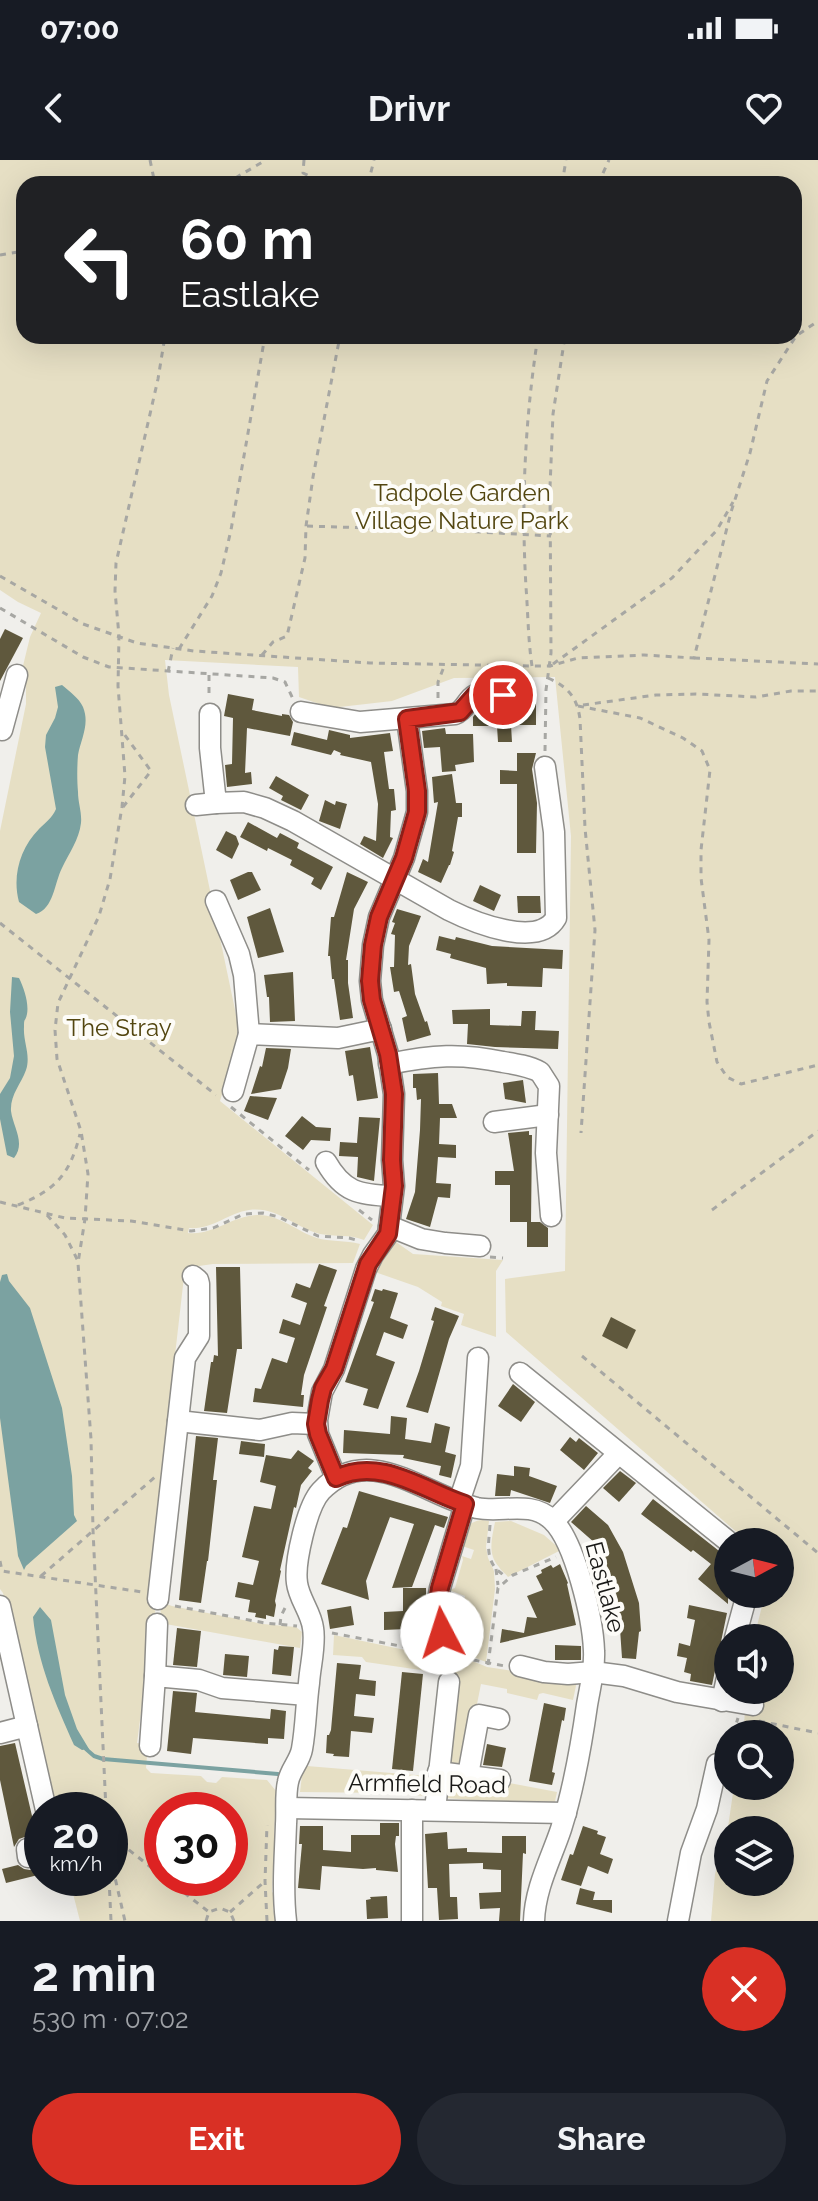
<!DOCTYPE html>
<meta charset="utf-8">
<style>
body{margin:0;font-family:Raleway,sans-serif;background:#242831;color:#f1f3f6;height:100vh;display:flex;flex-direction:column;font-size:30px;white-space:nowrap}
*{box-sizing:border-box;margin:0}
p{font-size:26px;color:#9ea1a6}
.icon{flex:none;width:44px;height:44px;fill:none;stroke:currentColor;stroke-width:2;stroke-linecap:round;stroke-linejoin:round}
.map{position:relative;height:1761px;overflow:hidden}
.side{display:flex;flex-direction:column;background:#171b24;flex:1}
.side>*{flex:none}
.banner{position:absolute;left:16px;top:16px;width:786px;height:168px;border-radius:24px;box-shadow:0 8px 32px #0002;background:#202124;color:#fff;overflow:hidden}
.needle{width:52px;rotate:83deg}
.controls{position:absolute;left:714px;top:1368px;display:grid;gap:16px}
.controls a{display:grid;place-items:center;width:80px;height:80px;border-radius:50%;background:#171b24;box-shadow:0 8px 32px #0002;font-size:40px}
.speed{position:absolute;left:24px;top:1632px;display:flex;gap:16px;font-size:40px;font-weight:700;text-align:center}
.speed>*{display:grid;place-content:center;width:104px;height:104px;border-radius:50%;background:#171b24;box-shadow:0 8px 32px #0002;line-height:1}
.speed small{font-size:20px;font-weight:400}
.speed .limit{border:12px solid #d22;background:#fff;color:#111}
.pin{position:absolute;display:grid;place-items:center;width:68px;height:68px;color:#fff;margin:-34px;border:4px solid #fff;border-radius:50%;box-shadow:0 2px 8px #0007}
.me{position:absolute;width:88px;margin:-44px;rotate:355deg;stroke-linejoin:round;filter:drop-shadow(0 0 6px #0008)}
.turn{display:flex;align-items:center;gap:28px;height:168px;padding:0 32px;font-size:36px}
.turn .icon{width:104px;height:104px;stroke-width:2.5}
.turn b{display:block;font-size:56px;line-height:68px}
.round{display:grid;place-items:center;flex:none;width:84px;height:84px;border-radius:42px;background:#242831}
.summary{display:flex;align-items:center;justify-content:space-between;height:136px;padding:0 32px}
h1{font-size:48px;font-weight:700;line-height:60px}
.button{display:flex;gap:16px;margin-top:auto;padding:16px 32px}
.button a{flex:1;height:92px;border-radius:48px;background:#d93025;color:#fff;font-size:32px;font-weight:700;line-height:92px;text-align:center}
.button a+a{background:#242831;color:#f1f3f6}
.status{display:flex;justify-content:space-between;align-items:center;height:56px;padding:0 40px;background:#171b24;direction:ltr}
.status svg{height:22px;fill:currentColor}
header{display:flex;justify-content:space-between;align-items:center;height:104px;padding:0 32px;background:#171b24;font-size:36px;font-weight:700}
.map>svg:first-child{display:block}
.green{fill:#e6dfc4;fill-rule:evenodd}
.water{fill:#7ba2a1}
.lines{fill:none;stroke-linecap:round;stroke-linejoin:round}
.stream{stroke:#7ba2a1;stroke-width:4}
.building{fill:#5f583d}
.minor-casing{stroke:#8e8d89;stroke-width:23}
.path{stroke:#a7a7a3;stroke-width:3;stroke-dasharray:6 6;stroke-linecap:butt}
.minor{stroke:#fff;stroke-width:20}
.route-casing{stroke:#8d1f18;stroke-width:20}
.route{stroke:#d93025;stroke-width:14}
.labels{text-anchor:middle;stroke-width:8;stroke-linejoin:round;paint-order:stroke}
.park-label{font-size:24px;fill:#534610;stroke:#fdfcf8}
.street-label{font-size:24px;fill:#181816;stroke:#fdfcf8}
</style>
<div class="status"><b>07:00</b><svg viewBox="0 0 49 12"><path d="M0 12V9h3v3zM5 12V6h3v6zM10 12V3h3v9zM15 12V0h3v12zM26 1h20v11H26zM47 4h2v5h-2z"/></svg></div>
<header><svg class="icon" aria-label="back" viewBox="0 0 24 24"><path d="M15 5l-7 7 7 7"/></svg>Drivr<svg class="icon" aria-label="heart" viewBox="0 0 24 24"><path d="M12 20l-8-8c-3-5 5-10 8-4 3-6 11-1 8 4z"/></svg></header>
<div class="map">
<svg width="818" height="1761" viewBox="0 0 818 1761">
<rect width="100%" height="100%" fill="#f0efeb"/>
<g class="green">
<path d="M0,0H818V1761H711L715,1714L728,1667L734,1626H780V1574H743L747,1530H780V1478H754L765,1434H780V1382H748L506,1172L505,1119L565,1111L571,676L555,517L454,518L392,541L331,548L299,537L298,507L165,500L169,535L238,864L236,888L220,941L373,1065L364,1080C350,1074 335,1077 320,1074C295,1068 277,1046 249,1050C228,1053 212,1070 189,1068L188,1073C213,1076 233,1055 259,1055C280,1055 298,1072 317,1078C329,1082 346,1080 360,1084L353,1103L213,1104L185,1108L160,1326L156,1388L155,1471L148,1544L142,1545L137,1583L148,1584L146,1608L151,1613L201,1616L207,1622L216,1623L222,1617L267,1620L281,1637V1645L275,1651L274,1689L279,1693V1702L273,1706L272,1732L277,1736L278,1744L273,1747L275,1761H80L69,1718H110V1650H52L3,1433L0,1429V671L26,544V524L21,514L30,477L41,453L18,442L0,430ZM24,24H794V176H24ZM162,1650H230V1718H162ZM728,1670H780V1722H728Z"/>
<path d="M396,1082L413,1094L503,1100L496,1111V1177L461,1165L464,1154L441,1146L442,1142L418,1127L375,1112Z"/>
<path d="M482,1360L489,1361L486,1387L488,1398L494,1411L495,1429L486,1502L473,1497L452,1494L449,1478L453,1471L452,1457L447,1452L452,1448L462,1450L465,1436L449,1430L455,1428L463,1400L462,1396L471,1399L474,1390L462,1386C466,1371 465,1362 482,1360Z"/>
<path d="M511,1361L544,1375L561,1390L508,1417C505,1413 501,1411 499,1407C487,1394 492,1378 495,1362Z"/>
<path d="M161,1442L172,1446L263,1464L296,1467L302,1472L300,1488L160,1463Z"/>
<path d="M334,1475L448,1499V1514L366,1502L362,1497L333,1495Z"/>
<path d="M452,1499L470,1500L487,1507L577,1521L573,1540L543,1533L539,1534L537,1540L507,1533V1529L481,1524L476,1549L470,1548L468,1559L473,1562L465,1607L449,1603L450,1573L455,1569L457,1551L453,1545Z"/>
<path d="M307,1606L428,1616L426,1636L388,1633L300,1632L302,1615Z"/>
<path d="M504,1622L557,1632L554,1646L446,1638V1624L449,1623Z"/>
</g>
<g class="water">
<path d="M62,525C69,531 79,538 83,547C90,564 81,579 78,595C77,607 77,621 78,632C78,643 82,652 81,663C79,680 69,693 62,708C54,724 54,748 36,754L19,742C12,716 20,688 39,669C46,662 52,658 56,649L45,587L46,575L55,558L58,547L55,527Z"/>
<path d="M12,817L19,818C24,828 29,843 27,854C25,863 24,857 24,867C23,882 31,895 26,910C21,924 10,935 11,951C13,967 26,983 14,998L7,995L0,959V934L10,918L14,896L10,852Z"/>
<path d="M7,1114L9,1121L30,1148L62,1248L72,1316L74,1355L77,1361L26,1406L24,1410L18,1396L16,1379L0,1258V1122L2,1115Z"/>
<path d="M40,1447L51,1460L65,1535L77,1569L89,1589L82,1590L74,1585C55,1542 38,1505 33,1457Z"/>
</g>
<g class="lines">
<path class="stream" d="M86,1589L94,1596L103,1599L278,1614"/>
</g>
<g class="building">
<path d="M5,469L23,478L0,521V479Z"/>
<path d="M228,534L254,539L252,550L282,556V554L289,555L293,562L290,576L247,568L245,613L251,612L252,624L227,627L225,605L232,604L233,558L224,556Z"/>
<path d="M512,544H536V565H511L512,582H498L497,566H473V557L480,548H503L511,547Z"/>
<path d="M445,568L446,574H473L474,602L455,605L456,611L442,612L440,587L424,588L422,571Z"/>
<path d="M329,570L350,575V578L390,573L393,591L384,592L389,629H394L396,650L391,651L390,677L393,678L383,698L360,684L364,676L376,681L378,644L371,602L340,595L341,593L334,590L331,595L291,585L294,572L327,580Z"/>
<path d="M517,593H536L532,609L537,643L536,693H517V624H500V610L517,611Z"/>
<path d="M452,614L456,643H462V657H458L452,691L454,692L450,705H449L441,723L418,712L423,699L428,702L438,642L434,643L432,617Z"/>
<path d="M276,616L309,635L301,650L281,640L283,636L269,628Z"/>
<path d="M325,640L335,645L336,641L347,644L340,669L319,661Z"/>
<path d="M248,662L277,678L280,673L299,683L297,688L333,707L321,730L311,724L314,718L290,705L292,700L268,688L267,691L240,677Z"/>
<path d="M226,671L236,676L239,684L232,699L216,690Z"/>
<path d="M248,712H252L261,730L238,740L230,720Z"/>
<path d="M347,712L368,722L354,749L346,800H348V823L353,858L340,860L334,819H332L330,796H328L331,757H334Z"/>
<path d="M480,725L501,735L494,751L473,741Z"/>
<path d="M517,736H540L541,753H518Z"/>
<path d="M270,748L284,792L258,798L247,757Z"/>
<path d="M397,749L421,756L409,786L408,805L411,804L415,834L425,862L427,861L431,875L407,882L402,858L407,856L399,831L394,832L390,807H394L395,775L391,774L395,763L392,762Z"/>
<path d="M439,776L455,780L456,777L492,786L563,790L562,809L543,808L542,827L507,826V823L487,824L486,808L450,798L451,794L436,790Z"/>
<path d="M293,812L295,861L270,862L269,837H267L264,815Z"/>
<path d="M490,849V865L521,866L522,851H536L535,870L559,871L558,889L495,887L467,884L468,864H453L452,850Z"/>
<path d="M370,887L378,938L357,941L353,915L349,916L345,891Z"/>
<path d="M266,888L291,889L288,908L281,929L251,934L260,906L262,907Z"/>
<path d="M438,913L439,944H452L457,958H440L439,984L456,985V998L438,997L436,1023L451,1024L450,1038L438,1037L430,1067L406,1059L415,1032L420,970L421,939L417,940L416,928H413V914Z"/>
<path d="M523,920L526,943L505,939L503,923Z"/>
<path d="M250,936L277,938L268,960L244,951Z"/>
<path d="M302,956L316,967L331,968L330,981L311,980L303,990L285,976Z"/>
<path d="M359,957L380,958L374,1021L357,1017L358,997L339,996L340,982L357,983Z"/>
<path d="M529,971V975H532L531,1062H540L548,1068V1087H527V1062H510V1025H495V1011H514L508,973Z"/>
<path d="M319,1104L337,1110L324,1146L327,1147L304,1215L301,1235H304L303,1247L253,1242L255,1228L261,1229L272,1198L287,1203L295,1178L279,1173L283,1159L300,1165L307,1143L291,1137L296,1123L310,1128Z"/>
<path d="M216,1107H240L242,1189H237L227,1253L204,1251L211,1202H213L214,1195L218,1196Z"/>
<path d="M375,1129L382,1131L383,1129L398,1133L390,1158L408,1165L403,1179L384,1172L376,1195L395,1202L378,1249L363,1245L368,1229L345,1222L374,1142L371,1141Z"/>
<path d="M435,1147L459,1156L449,1179L428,1253L406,1247L419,1211L434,1161L431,1160Z"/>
<path d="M611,1157L636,1170L627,1189L602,1176Z"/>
<path d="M513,1224L535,1242L521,1262L498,1246Z"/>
<path d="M391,1256L407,1258L405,1279L419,1281L431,1283L435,1263L450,1267L445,1292L456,1295L451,1318L439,1315L441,1306L403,1298L404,1295L343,1293L344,1270L390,1274Z"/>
<path d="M196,1276L218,1278L213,1320H217L208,1401H207L201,1443L179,1440Z"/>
<path d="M570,1277L576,1282L579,1278L598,1293L584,1310L560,1290Z"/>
<path d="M241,1281L265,1284L264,1297L239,1294Z"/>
<path d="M298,1290L314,1301L308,1308L312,1311L301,1325L296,1348L294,1347L280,1410L281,1411L275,1441L276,1445L274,1457L266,1455V1459L255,1457L256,1453L248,1452L250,1440L235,1437L238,1422L253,1425L259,1401L242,1397L254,1346L271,1349L276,1326L260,1322L266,1295L291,1299Z"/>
<path d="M514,1306L530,1308L529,1316L557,1326L550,1343L511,1330L510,1336H495L497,1314L514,1316Z"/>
<path d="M620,1311L636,1323L619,1342L603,1328Z"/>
<path d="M359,1331L448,1357L444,1368L435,1365L412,1427L392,1428L414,1364L390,1357L366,1421L369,1440L321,1424L343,1367L347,1368Z"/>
<path d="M653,1339L728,1398V1444L698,1419L711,1404L693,1390L691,1392L641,1354Z"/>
<path d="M586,1346L608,1365L623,1392L639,1443L641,1471L639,1472L636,1499L622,1498L618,1440L609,1410L595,1383L571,1362Z"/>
<path d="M560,1404L568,1423L567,1424L576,1465L500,1483L502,1469L524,1473L527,1457L537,1458L527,1436L543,1430L536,1416L542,1413L541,1410L551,1405L553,1408Z"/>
<path d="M403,1428H426V1463H428V1478L406,1479V1469L384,1470V1452L403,1451Z"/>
<path d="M689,1445L727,1453L712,1525L690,1521L691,1514L684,1512L687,1498L677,1496L679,1483L690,1486L695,1460L687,1458Z"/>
<path d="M351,1446L354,1465L330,1469L327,1450Z"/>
<path d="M177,1468L201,1471L197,1507L173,1505Z"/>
<path d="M555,1485L581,1486V1500H555Z"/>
<path d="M279,1486L294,1487L291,1516L272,1514L274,1489L278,1490Z"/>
<path d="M225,1494L249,1496L247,1517L223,1515Z"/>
<path d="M337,1503L361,1505L359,1519L376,1521L375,1536L356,1534L354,1556L374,1558L372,1573L351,1571L349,1597L333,1596L334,1594L326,1593L327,1575H329L331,1570Z"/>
<path d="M402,1512L423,1514L413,1611L392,1609Z"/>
<path d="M173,1531L197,1533L195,1552L270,1559L271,1549L286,1551L284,1579L268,1578V1584L193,1578L191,1594L167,1591Z"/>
<path d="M544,1543L566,1548L564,1561L562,1560L552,1612L555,1613L552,1625L529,1621Z"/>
<path d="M15,1583L36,1673L19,1679L14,1687L0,1620V1586Z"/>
<path d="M487,1584L506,1588L502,1607L483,1605Z"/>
<path d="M380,1663H399V1676H396L395,1684L398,1712L376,1710V1708L363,1709L322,1706L320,1730L298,1728L302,1684H299L300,1666H323V1690L351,1692V1675H380Z"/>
<path d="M583,1666L598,1671L597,1674L606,1677L600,1694L613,1699L608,1714L588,1706L581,1726L561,1720L570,1694L573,1695Z"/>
<path d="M447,1672L448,1689L467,1688V1692L502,1693V1676H526V1694L523,1693L520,1761H499L500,1748L480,1749L479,1733L501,1732V1710L483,1709V1703L449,1704L450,1737H457L458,1759L439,1760L437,1728H428L425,1674Z"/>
<path d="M42,1698V1714L6,1723L2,1709L18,1705L24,1709L30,1710L36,1707Z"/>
<path d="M580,1728L595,1732L593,1740H612V1753L576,1744Z"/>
<path d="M387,1736L388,1758L367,1759L366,1740L371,1739L370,1737Z"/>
</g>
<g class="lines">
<defs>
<g id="minor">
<path d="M301,552L360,562L455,554C466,550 466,540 475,535H503"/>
<path d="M210,554V588L216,643L244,642L265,648L293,661L449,750C473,762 538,789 556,758L554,672L545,607"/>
<path d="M2,570L17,515"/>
<path d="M196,645L216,643"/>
<path d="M216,741L239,794L244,815L249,874"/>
<path d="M389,904C432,895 461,893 503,902C516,904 529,906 540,912L549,926L546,993L551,1056"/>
<path d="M233,931L249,874L338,878L381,869"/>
<path d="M494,962L548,955"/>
<path d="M326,1002C343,1032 359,1035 392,1036"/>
<path d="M389,1066L421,1079L445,1083L480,1086"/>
<path d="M520,1213L729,1382"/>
<path d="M178,1261L260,1270L292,1263L316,1264"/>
<path d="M336,1318L318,1274L317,1260L322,1232L334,1209L366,1109L373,1095L388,1074L394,1026L392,1000L394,934L388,894L372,840L370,821L373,785L379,757L404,698L417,652V631L407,559"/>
<path d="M459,1342L471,1306L478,1198"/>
<path d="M554,1361L618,1294"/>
<path d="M158,1439L185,1198L199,1176V1124L198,1120L193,1116"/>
<path d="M0,1446L27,1566"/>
<path d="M442,1473L438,1441L440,1428L465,1344"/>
<path d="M735,1478L747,1434"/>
<path d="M520,1506L544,1512L568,1514L593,1512L624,1516L677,1532L753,1545"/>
<path d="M155,1516L157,1464"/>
<path d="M722,1541L728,1513"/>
<path d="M0,1573L27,1566L46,1650"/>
<path d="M150,1586L155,1516L199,1520L222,1528L307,1535"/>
<path d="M438,1612L500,1620"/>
<path d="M468,1615L479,1555L499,1559"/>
<path d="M287,1648L566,1653"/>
<path d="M412,1650V1761"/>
<path d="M435,1650L449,1522"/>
<path d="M28,1697L27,1689L42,1685"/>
<path d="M286,1761C282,1729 285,1696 286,1664C287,1651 285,1635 288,1622C290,1610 300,1601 302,1589C306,1567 306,1544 309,1523C310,1506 316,1485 313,1468C311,1452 299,1439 297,1423C294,1403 307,1346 321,1331C369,1280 426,1337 477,1348C503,1353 531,1340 552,1360C575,1381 593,1460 594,1491C595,1509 590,1527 587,1545C581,1587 574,1628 561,1669C551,1699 535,1728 534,1761"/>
<path d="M678,1761L691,1693L707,1649L717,1604"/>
</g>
</defs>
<use href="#minor" class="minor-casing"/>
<g class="path">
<path d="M150,0L155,24"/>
<path d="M304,0L303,13L320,21L337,24"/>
<path d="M225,24L266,0"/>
<path d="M299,24L303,13"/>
<path d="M368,24L374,0"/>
<path d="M562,24L566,0"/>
<path d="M598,24L609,0"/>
<path d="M0,95L24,91"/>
<path d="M307,366L462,371L551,376"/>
<path d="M0,416L83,464L137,483L194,491L370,503L532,506H550L578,498L644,495L694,498L731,352L750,293L767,221L796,176L818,161"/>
<path d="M0,448L83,497L109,507L273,518L285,522L293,539"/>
<path d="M179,489L212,436L221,413L231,370L265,176"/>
<path d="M262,495L273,482L287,476L305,398L306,366L313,317L340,176"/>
<path d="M694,498L818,504"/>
<path d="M553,504L672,418L717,370L733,342"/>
<path d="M532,506C528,479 528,453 526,427C521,342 525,259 538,176"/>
<path d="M168,512L173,488"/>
<path d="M209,515V539"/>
<path d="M548,518C568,527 577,537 580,559L585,668L595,770L581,973"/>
<path d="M438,538V522L445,504"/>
<path d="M583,545L656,535L696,534L756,537L791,531H818"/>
<path d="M578,546L640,558L683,578L702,591L710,610L701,690V718L709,780L707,842L709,862L717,902L727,917L741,924L818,905"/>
<path d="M545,591L546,530L551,493L550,327L553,254L565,176"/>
<path d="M123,647L151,611L124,574"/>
<path d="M0,763L216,935"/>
<path d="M231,947L309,1010"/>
<path d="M0,1042L65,1058L131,1061L191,1071L213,1068L244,1054L263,1053L279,1057L318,1076L349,1078L360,1081"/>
<path d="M18,1045C56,1030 70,1014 80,974"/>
<path d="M359,1050L372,1060"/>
<path d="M712,1050L818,971"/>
<path d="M47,1055L65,1075L78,1101"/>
<path d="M490,1097L503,1098"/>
<path d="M582,1196L818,1393"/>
<path d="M490,1365C489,1381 485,1397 497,1410C501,1413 504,1415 506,1419"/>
<path d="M0,1401L2,1411L142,1432"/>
<path d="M496,1409L498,1425"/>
<path d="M41,1416L155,1317"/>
<path d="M175,1446L265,1463L297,1466"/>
<path d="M280,1465L281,1456L286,1446"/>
<path d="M332,1473L505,1506"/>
<path d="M448,1487L450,1507"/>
<path d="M488,1505L498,1428L513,1415L556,1397"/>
<path d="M759,1561L818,1573"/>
<path d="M733,1574L738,1558"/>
<path d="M62,1638L78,1650"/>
<path d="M106,1650L93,1370L91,1279L78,1103L85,1059L88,1014L81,971L57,899L55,870L58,843L99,756L110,719L122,647L125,616L118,526L119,476L115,431L116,403L158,219L165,176"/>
<path d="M110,1675L162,1716"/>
<path d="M110,1696L125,1761"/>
<path d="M109,1718L111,1761"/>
<path d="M165,1718L209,1752"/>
<path d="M230,1752L263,1723"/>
<path d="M206,1761L209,1752L220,1748L230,1752L234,1761"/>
<path d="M267,1761L265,1721L267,1665"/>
</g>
<use href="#minor" class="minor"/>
</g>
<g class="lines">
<defs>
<path id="route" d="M442,1473L438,1441L440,1428L465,1344C424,1331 381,1296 336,1318L318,1274L316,1264L320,1240L323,1228L334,1209L368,1104L388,1074L394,1026L392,1000L394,934L388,894L372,840L370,821L373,785L379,757L404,698L417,652V631L407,559L460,552L475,535H503"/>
</defs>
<use href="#route" class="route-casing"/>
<use href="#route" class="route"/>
</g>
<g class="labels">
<g class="park-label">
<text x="462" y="341">Tadpole Garden<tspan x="462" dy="28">Village Nature Park</tspan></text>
<text x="119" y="876">The Stray</text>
</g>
<g class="street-label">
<text transform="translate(605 1427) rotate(75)" y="8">Eastlake</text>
<text transform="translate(427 1624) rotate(1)" y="8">Armfield Road</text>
</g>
</g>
</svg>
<div class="controls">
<a><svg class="needle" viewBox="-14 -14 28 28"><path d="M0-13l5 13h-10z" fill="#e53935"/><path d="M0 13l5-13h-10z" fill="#9ea1a6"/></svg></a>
<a><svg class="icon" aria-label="sound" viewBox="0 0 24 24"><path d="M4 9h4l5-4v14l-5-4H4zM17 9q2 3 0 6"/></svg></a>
<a><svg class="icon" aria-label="search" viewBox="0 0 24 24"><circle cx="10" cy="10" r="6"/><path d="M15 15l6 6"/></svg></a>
<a><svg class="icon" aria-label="layers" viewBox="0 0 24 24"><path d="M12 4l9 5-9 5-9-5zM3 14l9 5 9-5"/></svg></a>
</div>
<div class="speed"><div>20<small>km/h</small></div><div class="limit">30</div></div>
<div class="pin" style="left:503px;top:535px;background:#d93025"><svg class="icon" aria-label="arrive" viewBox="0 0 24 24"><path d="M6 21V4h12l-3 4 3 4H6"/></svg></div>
<svg class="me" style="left:442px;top:1473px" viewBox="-20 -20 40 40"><circle r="19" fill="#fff"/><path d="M0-13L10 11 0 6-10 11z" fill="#d93025"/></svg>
<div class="banner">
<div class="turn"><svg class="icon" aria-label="left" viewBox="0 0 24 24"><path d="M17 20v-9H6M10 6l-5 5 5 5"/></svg><div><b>60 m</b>Eastlake</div></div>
</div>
</div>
<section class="side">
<div class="summary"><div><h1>2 min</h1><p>530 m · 07:02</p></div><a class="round" style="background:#d93025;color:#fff"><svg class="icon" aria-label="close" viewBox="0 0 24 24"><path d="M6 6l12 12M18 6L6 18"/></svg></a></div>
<div class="button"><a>Exit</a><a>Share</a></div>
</section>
